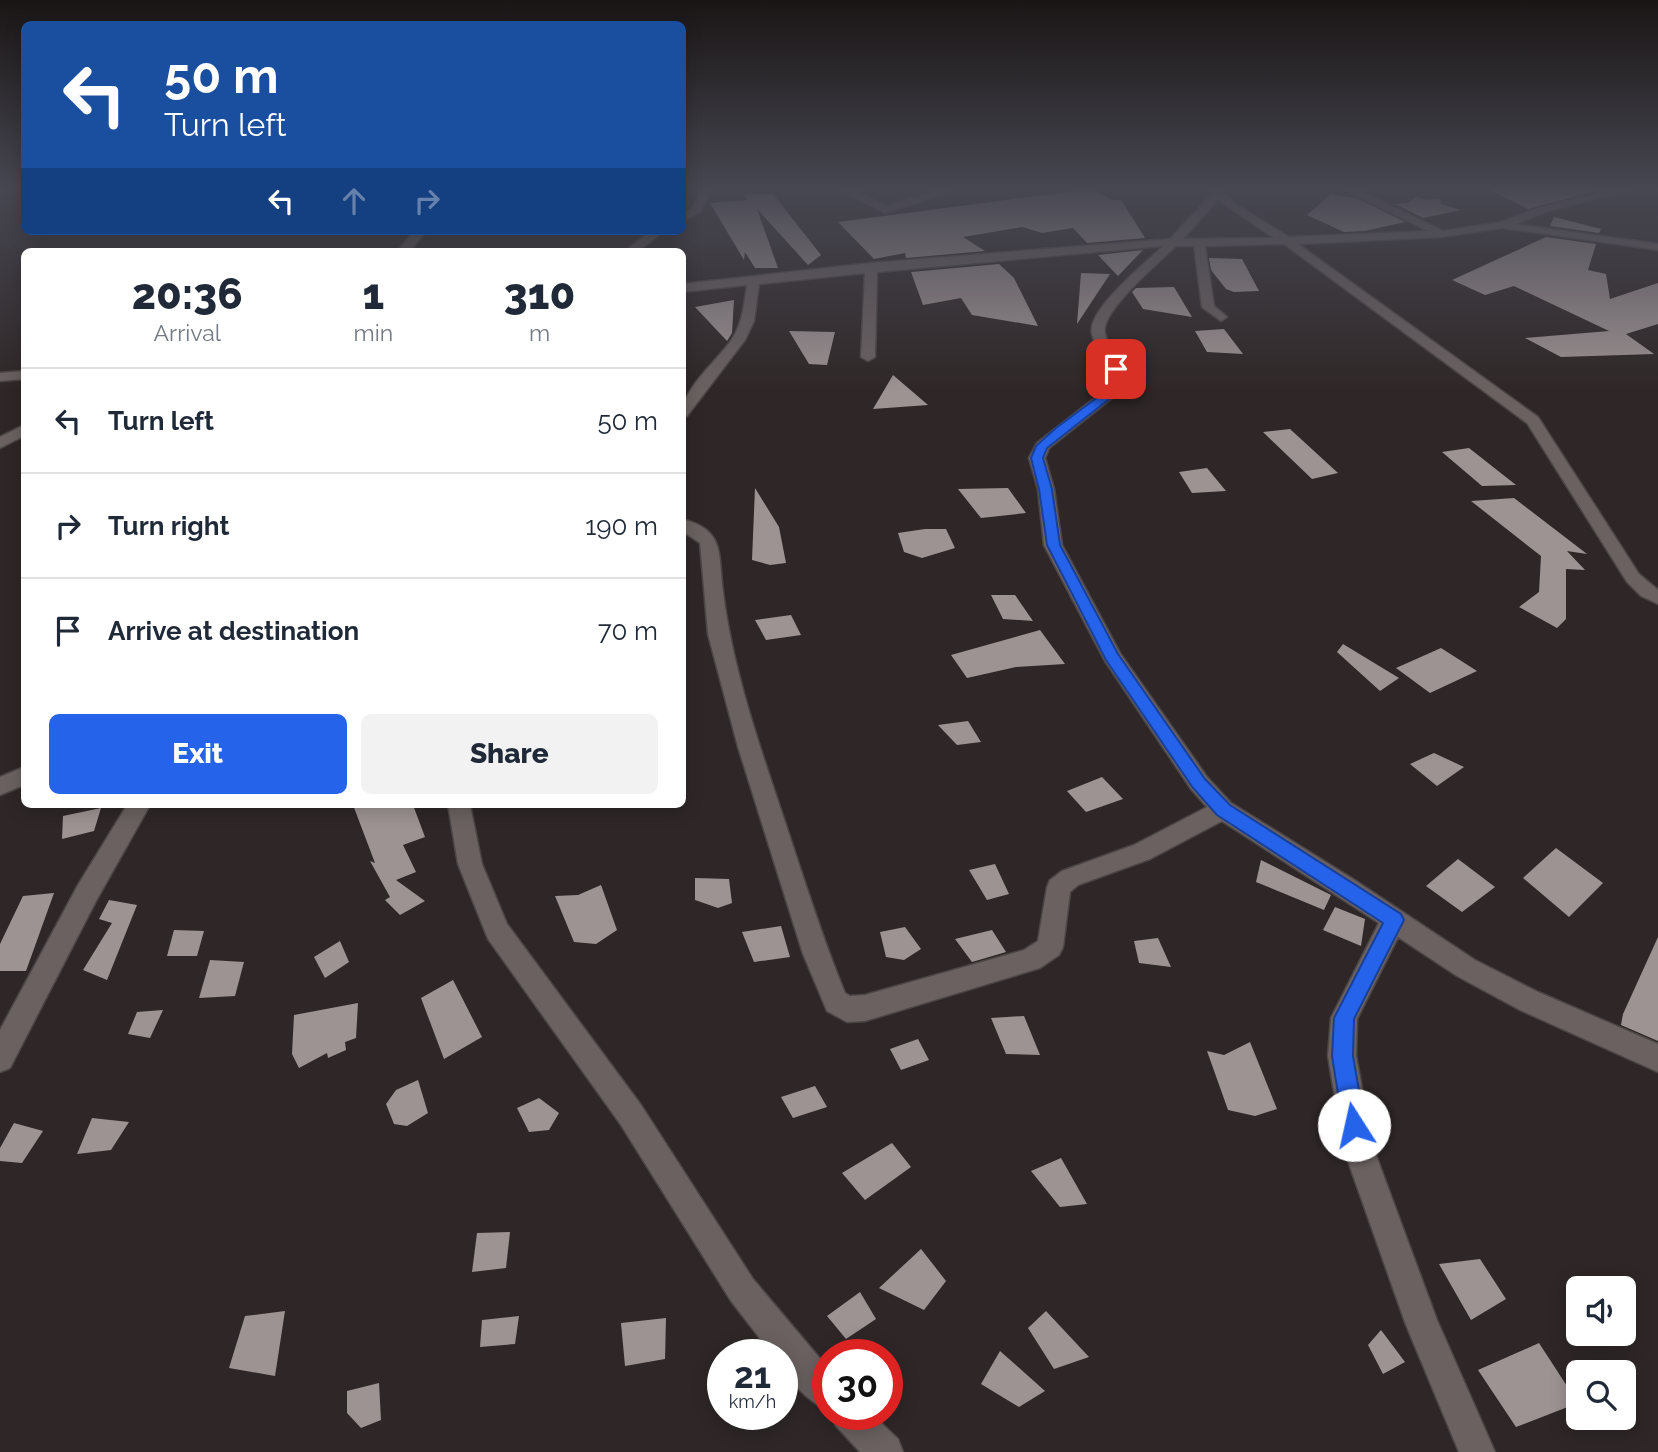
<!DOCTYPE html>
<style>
body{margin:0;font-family:Raleway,sans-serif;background:#f2f2f3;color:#1f2937;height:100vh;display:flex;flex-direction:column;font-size:26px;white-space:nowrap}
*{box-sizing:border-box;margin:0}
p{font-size:23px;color:#747a83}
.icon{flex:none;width:38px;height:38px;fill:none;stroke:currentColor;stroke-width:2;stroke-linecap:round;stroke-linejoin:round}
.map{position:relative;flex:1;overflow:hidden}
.drawer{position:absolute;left:21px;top:248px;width:665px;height:560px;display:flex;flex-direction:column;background:#fff;border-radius:10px;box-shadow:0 4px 18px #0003}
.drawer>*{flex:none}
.hud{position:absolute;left:21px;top:21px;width:665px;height:214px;border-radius:10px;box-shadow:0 4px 18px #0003;background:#1a4fa0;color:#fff;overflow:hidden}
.fabs{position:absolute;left:1566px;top:1276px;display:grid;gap:14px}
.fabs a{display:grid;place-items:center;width:70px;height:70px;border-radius:10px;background:#fff;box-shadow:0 4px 18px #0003;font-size:35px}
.speed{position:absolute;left:707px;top:1339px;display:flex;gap:14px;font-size:35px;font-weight:700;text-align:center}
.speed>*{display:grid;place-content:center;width:91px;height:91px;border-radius:50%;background:#fff;box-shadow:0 4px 18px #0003;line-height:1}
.speed small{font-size:18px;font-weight:400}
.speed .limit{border:10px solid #d22;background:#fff;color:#111}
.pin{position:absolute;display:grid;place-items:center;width:60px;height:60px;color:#fff;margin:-30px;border-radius:14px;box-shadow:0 4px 10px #0006}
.me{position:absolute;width:77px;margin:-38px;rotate:350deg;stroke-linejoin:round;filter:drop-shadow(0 0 5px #0008)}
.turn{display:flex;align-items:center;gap:24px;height:147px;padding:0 28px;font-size:32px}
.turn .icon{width:91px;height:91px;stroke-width:2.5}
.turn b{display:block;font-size:49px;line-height:60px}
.lanes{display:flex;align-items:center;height:66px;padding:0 28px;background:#0003;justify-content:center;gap:35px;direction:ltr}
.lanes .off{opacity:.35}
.eta{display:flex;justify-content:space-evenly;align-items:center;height:119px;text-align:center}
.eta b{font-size:42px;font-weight:800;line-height:49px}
.button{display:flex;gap:14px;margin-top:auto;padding:14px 28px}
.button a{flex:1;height:80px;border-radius:10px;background:#2563eb;color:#fff;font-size:28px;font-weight:800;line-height:80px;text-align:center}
.button a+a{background:#f2f2f3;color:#1f2937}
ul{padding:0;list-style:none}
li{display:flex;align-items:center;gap:21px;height:105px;padding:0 28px;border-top:2px solid #e0e1e3}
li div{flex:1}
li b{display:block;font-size:26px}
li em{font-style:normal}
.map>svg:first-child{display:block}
.building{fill:#9e9393}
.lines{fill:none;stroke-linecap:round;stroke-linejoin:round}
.street-casing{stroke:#4c4545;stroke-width:3}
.street{fill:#6b6161;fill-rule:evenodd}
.route{fill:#2563eb;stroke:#184099;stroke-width:2}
</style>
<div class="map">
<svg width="1658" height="1452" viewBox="0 0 1658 1452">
<rect width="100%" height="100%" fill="#2f2727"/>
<g class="building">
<path d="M1091,189L1112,200H1121L1145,238L1087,243L1073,228L1042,233L1022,227L963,237L985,251L906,258L905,253L874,259L838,222Z"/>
<path d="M1488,189H1605L1528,209Z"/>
<path d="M743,194H773L821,255L808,265L757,209L778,268H755L745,252L744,260L710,203L748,200Z"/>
<path d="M1331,194L1359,199L1405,222L1365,231L1344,232L1307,215Z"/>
<path d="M1416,197L1428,200L1440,199L1441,204L1461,210L1423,218L1395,204L1408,203Z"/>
<path d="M1554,217L1601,229L1599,233L1550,226Z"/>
<path d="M1546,237L1596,244L1588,270L1606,274L1610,299L1658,283V324L1626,334L1654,354L1561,357L1525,338L1609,331L1514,286L1485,295L1452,280Z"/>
<path d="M1143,250L1118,276L1098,255Z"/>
<path d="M1209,258L1242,259L1259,291L1234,292L1226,289L1211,270Z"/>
<path d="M999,264L1014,278L1038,326L972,315L961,298L923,305L911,272Z"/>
<path d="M1081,273L1110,274L1077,324Z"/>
<path d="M1174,287L1192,317L1143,309L1132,292L1136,288Z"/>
<path d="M734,300L732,333L727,341L695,307Z"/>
<path d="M1224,329L1243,354L1207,352L1195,331Z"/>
<path d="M789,331L835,332L827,365L809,364Z"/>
<path d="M893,375L928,405L873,409Z"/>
<path d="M1290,429L1338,473L1312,479L1263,432Z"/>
<path d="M1469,448L1516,485L1482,486L1442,452Z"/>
<path d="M1207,468L1226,491L1192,493L1179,472Z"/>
<path d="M755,488L779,527L786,563L770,565L752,560Z"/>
<path d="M1008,488L1026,513L981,518L958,489Z"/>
<path d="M1514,498L1587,554L1567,551L1585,570L1566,569V619L1557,628L1519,607L1539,592L1541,556L1471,501Z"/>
<path d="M925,529H946L955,548L922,558L904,552L898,533Z"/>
<path d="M991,595H1015L1033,621L1003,619Z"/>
<path d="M791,615L801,635L766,640L755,620Z"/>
<path d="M1040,630L1065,664L1016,667L967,678L951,655Z"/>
<path d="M1343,644L1399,678L1380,691L1337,652Z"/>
<path d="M1441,648L1477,671L1430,693L1396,668Z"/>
<path d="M968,721L981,742L957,745L938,725Z"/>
<path d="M1434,753L1464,767L1437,786L1410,764Z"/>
<path d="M1102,777L1123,799L1086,812L1067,791Z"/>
<path d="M353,805H413L425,837L403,845L416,872L396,880L425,901L400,915L385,900L390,897L370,861L375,863Z"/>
<path d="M101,808L94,831L62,839L63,816Z"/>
<path d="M1556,848L1603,883L1569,917L1523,878Z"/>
<path d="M1458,859L1495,887L1462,912L1426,886Z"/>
<path d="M1261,860L1331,895L1324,910L1256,882Z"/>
<path d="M995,864L1009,894L987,900L969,870Z"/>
<path d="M695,878L729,879L732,903L718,908L695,900Z"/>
<path d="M601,885L617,930L596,944L574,942L555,896L578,895Z"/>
<path d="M54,893L26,971H0V944L23,896Z"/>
<path d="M109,900L137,905L107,980L83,970L112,923L99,919Z"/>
<path d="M1335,907L1365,919L1361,946L1323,930Z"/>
<path d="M781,926L790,957L754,962L742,932Z"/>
<path d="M905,927L921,949L904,960L886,957L880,932Z"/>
<path d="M174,930L204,931L197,956H167Z"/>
<path d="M992,930L1006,952L972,962L955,939Z"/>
<path d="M1658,937V1041L1621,1025L1623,1014Z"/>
<path d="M1158,938L1171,967L1139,963L1134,941Z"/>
<path d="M340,941L349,962L325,978L314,957Z"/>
<path d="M210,960L244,962L235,996L199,998Z"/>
<path d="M453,980L482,1037L444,1059L421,998Z"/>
<path d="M358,1003L356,1038L345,1042L346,1050L328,1058L327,1053L299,1068L292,1054L294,1015Z"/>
<path d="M163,1010L150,1038L128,1034L137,1012Z"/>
<path d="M1024,1016L1040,1055L1006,1054L991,1018Z"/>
<path d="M918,1039L929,1060L901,1070L890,1049Z"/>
<path d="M1250,1042L1277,1109L1255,1116L1228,1110L1207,1051L1224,1055Z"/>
<path d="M418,1080L428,1113L407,1126L394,1124L386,1104L396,1090Z"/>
<path d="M815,1086L827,1107L793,1118L781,1097Z"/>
<path d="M539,1098L559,1113L549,1130L529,1132L517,1108Z"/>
<path d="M92,1118L129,1122L111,1150L77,1154Z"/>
<path d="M14,1123L43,1131L22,1163L0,1161V1148Z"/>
<path d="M892,1143L911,1167L865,1200L842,1173Z"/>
<path d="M1061,1158L1087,1204L1060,1207L1031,1171Z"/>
<path d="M510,1232L506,1268L472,1272L477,1233Z"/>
<path d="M921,1249L946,1281L924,1310L879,1288Z"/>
<path d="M1480,1259L1506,1299L1471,1320L1439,1264Z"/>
<path d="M860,1292L876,1319L846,1339L827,1316Z"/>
<path d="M285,1311L275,1376L229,1368L245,1316Z"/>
<path d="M1046,1311L1089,1357L1054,1369L1028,1328Z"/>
<path d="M519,1316L515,1344L480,1347L482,1320Z"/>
<path d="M666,1318L665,1359L625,1366L621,1323Z"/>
<path d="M1381,1330L1405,1362L1383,1374L1368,1345Z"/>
<path d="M1539,1343L1578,1403L1516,1427L1478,1370Z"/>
<path d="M1000,1351L1017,1366L1045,1391L1019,1407L981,1384Z"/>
<path d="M379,1383L381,1420L361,1428L347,1413V1391Z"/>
</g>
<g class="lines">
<defs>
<g id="street">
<path d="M0,189H10L0,193Z"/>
<path d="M702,189H712L700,212L682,222V214L692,208Z"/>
<path d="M839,189H852L886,206L936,191V189H946L947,193L885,213Z"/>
<path d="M1208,189H1219L1235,204L1289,237L1428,231L1344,189H1357L1443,231L1501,222L1537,208L1615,189H1632L1545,212L1516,224L1658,244V250L1502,228L1442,237L1298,244L1538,417L1639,574L1658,590V604L1641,596L1627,582L1527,423L1284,244L1205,246L1214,306L1227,317L1221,321L1202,307L1194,246H1176C1160,262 1099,312 1105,334C1109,349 1121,365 1128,379L1122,390L1049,448L1045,458L1054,489L1062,545L1120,653L1207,777L1231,803L1356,881L1475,960L1538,992L1658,1044V1072L1520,1010L1457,976L1398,937L1357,1019L1356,1056L1373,1147L1437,1320L1495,1452H1459L1406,1325L1343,1147L1328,1056L1331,1018L1379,923L1222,821L1150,859L1078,885L1070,892L1063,947L1059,955L1040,968L865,1021L847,1022L827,1011L803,954L738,747L708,634L700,543L682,531V519C722,529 719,550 722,584C731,666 759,744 785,822C804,879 822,937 845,993L850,996L865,995L1024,950L1038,941L1047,887L1050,880L1062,871L1134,845L1207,807L1191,789L1105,661L1044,545L1038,489L1029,458L1037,443L1109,387L1114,379C1107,365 1095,349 1092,334C1086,310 1146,263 1163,246L877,272L875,357L868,361L861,357L865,273L759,284L754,321L745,340L687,416L682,417C682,387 716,363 732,339C743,322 744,304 747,285L682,292V284L871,263L1170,239L1212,194ZM1218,200L1274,238L1183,239Z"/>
<path d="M414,231H426L409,252H397Z"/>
<path d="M651,231H664L637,252H624Z"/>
<path d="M24,371V379L0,381V373Z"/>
<path d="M24,425V436L0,448V437Z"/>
<path d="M24,767V785L0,795V777Z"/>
<path d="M127,805H150L96,901L10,1068L0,1072V1030L78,885Z"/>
<path d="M448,805H470L482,864L507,924L641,1105L753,1279L828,1368V1410C807,1401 782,1377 782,1354H772L731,1301L621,1125L488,939L458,864Z"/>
<path d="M831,1414H872L898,1439L903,1452H860L836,1426Z"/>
</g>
</defs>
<use href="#street" class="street-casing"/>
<use href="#street" class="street"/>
</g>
<linearGradient id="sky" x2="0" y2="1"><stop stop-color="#1a1515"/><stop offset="0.48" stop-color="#474752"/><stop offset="1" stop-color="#474752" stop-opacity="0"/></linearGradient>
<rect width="1658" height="392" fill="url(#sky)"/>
<path class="route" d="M1113,366H1120L1126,379L1118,392L1047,448L1043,458L1052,489L1060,545L1118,654L1205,779L1230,805L1401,914L1404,920L1354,1019L1353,1056L1365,1125L1362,1132L1354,1136L1347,1132L1343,1125L1332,1056L1334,1018L1383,923L1217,815L1193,788L1106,660L1047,545L1039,489L1031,458L1036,446L1056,428L1110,388L1116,379Z"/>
</svg>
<div class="fabs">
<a><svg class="icon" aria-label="sound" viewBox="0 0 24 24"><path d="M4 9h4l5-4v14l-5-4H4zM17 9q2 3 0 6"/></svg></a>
<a><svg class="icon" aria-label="search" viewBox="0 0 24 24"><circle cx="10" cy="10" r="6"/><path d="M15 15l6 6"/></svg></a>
</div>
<div class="speed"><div>21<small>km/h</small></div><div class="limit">30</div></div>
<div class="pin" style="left:1116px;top:369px;background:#d93025"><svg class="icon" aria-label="arrive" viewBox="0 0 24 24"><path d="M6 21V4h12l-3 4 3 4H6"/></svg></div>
<svg class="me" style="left:1354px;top:1125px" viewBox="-20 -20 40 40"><circle r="19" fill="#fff"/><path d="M0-13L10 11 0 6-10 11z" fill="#2563eb"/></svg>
<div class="hud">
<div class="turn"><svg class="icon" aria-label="left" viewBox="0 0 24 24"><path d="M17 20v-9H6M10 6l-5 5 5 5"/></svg><div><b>50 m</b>Turn left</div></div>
<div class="lanes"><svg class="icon" aria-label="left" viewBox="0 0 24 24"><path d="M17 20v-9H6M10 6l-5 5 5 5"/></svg><svg class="icon off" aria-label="ahead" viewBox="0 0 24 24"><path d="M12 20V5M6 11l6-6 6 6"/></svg><svg class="icon off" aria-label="right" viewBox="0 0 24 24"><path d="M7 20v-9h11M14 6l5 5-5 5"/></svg></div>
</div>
<section class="drawer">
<div class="eta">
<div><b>20:36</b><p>Arrival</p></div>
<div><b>1</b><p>min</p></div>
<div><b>310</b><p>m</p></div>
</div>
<ul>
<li><svg class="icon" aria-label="left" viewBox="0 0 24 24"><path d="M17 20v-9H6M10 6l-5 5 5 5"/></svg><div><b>Turn left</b></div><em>50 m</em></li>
<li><svg class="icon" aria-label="right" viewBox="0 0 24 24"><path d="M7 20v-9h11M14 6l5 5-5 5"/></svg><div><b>Turn right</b></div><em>190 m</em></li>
<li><svg class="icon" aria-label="arrive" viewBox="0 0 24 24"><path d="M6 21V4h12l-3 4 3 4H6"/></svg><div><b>Arrive at destination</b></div><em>70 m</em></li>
</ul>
<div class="button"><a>Exit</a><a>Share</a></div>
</section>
</div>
